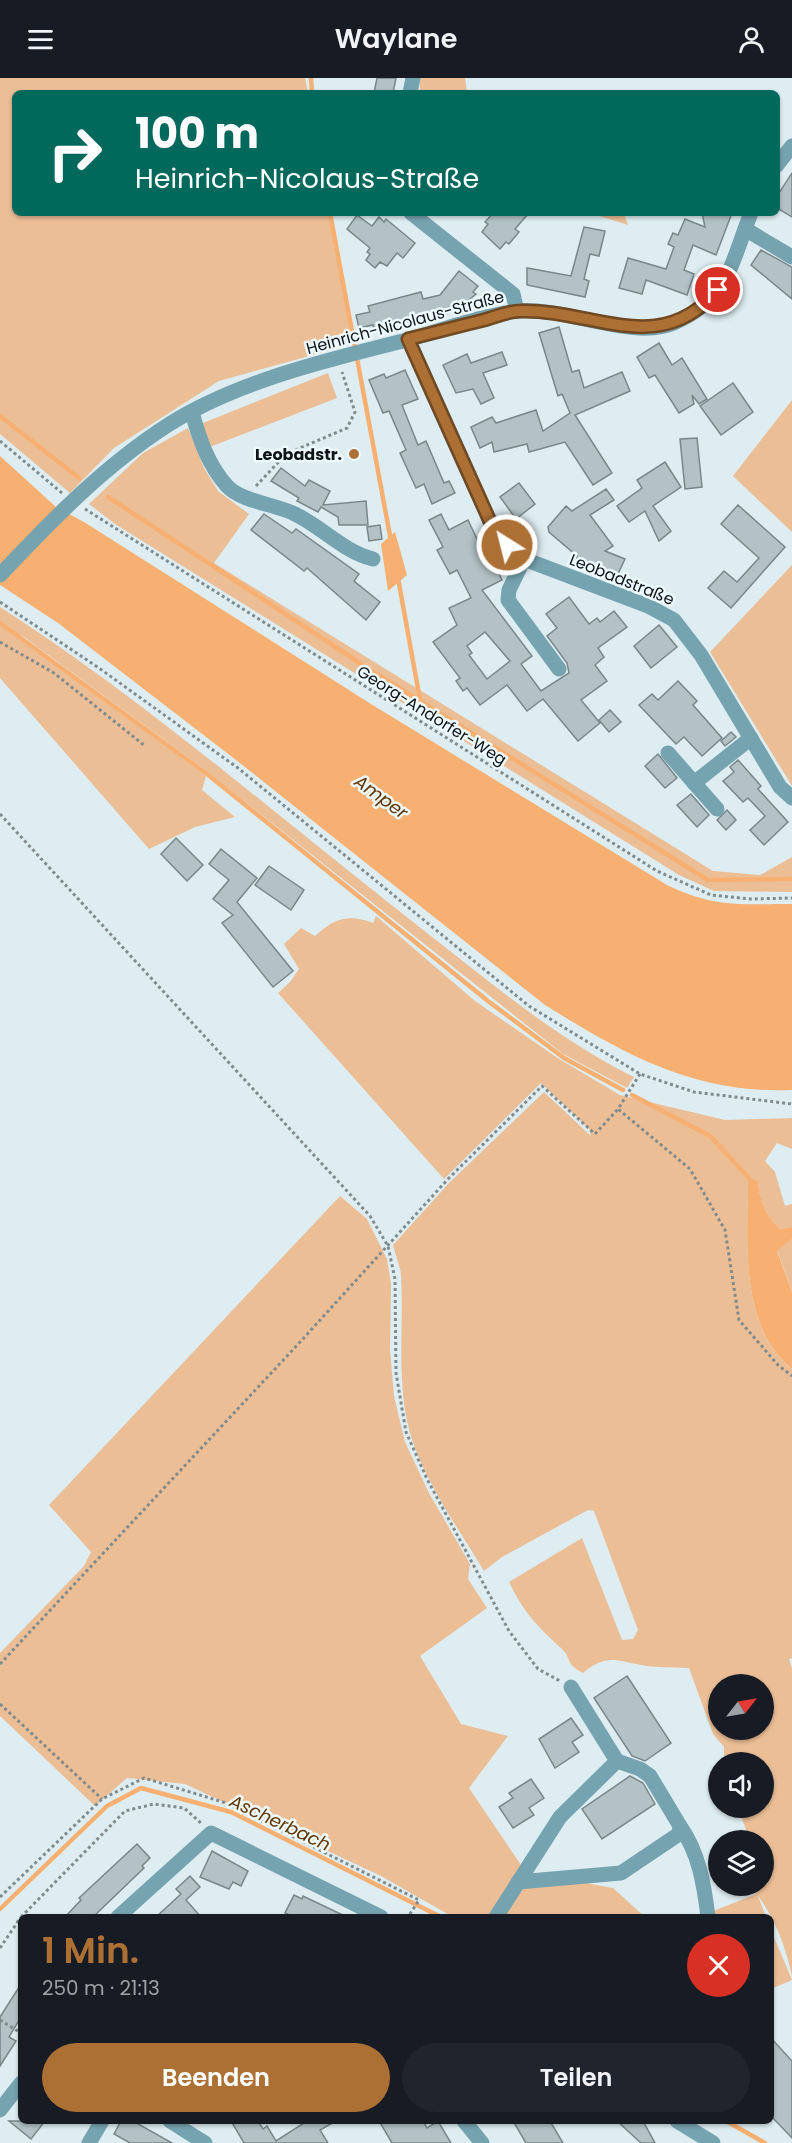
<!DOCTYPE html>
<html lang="de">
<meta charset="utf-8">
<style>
body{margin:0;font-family:Poppins,sans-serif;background:#20242c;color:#f1f3f6;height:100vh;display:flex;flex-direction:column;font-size:22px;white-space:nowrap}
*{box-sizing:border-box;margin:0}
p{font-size:20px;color:#9ea1a6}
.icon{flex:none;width:33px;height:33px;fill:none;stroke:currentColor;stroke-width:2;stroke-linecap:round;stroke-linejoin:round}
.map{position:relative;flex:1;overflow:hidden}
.panel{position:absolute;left:18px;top:1836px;width:756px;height:210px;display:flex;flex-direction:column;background:#171b24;border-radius:9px;box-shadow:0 2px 4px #0004}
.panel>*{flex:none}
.top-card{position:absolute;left:12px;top:12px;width:768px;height:126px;border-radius:9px;box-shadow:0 2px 4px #0004;background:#00695c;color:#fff;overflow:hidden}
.needle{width:39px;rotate:59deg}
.buttons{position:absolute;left:708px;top:1596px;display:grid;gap:12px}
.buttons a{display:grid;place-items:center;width:66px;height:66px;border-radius:50%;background:#171b24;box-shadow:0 2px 4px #0004;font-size:30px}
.pin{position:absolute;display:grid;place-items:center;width:51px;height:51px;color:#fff;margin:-26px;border:3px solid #fff;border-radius:50%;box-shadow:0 2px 6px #0007}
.me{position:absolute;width:66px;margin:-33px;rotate:324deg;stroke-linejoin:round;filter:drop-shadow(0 0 4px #0008)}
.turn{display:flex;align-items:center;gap:21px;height:126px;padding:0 24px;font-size:27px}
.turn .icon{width:78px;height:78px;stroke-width:2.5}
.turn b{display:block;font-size:42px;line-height:51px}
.round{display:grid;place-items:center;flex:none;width:63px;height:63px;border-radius:32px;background:#20242c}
.headline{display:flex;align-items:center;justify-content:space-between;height:102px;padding:0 24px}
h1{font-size:36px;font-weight:600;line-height:45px;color:#ad7034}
.primary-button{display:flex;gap:12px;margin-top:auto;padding:12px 24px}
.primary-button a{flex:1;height:69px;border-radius:36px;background:#ad7034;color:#fff;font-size:24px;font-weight:600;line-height:69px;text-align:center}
.primary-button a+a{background:#20242c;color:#f1f3f6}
header{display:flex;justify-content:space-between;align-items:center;height:78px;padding:0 24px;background:#171b24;font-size:27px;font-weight:600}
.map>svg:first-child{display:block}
.green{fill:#ebbe96;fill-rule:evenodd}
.water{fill:#f7b071}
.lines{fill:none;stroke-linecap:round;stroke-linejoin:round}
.stream{stroke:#f7b071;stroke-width:4.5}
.building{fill:#b3c2c6;stroke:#79878b;stroke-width:1.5;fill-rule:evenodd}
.path{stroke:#808b8e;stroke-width:3;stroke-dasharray:3 3;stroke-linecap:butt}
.minor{stroke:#76a3b0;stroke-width:15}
.route-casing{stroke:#704922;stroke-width:15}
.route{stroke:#ad7034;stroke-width:10}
.poi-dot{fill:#ad7034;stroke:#edfafe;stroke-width:2}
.labels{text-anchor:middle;stroke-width:5;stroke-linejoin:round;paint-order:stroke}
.street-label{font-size:16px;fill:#0f1416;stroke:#edfafe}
.poi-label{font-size:16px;font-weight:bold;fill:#0f1416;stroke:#edfafe;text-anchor:end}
.water-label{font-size:18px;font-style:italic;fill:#633601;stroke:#edfafe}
</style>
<header><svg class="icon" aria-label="menu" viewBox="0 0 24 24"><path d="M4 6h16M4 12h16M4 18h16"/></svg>Waylane<svg class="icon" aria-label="person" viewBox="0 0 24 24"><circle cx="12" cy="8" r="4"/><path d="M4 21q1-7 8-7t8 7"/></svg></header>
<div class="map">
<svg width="792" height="2065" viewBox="0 0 792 2065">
<rect width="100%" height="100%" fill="#deedf2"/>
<g class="green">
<path d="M0,0H305L308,15H15V135H330L353,266L219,303L114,370L70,415L0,356Z"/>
<path d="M420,0H465L467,15H420Z"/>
<path d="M590,135H624L628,147Z"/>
<path d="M328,295L337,320L207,370L203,345Z"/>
<path d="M792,322V454L733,398Z"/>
<path d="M188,350L204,390L218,413L249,436L214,485L713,793L760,797L792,779V814L714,813L679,797L115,446L89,426L143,375Z"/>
<path d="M792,487V708L710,574Z"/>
<path d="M0,529C149,625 283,743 422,851C490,904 557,961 634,999L627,1010L563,976L200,688L21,557L20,561L206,698L202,712L235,739L195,749L149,771L0,600Z"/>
<path d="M376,838L475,923L559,981L620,1017L725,1042L792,1040V1071L777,1065L765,1083L775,1094L785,1128L792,1126V1149L780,1151C765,1136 760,1124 758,1104L748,1100C748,1161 738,1247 792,1291V1580L789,1581L792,1591V1898C786,1870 775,1840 758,1818L766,1839H713L711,1834L756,1816L750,1808H764V1762H750L738,1730H764V1684H724V1669L713,1656L689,1590C674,1589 656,1590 641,1587C615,1582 606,1576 583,1595C564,1585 573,1582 562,1571C537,1548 524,1535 509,1504L582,1460L622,1562L633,1561L638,1552L594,1433L588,1432L502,1479L484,1493C457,1448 418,1394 407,1343C397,1293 404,1247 401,1197C400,1187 395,1177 393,1167L449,1105L544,1014L591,1058L589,1051L541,1005L444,1101L278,915L290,904L299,891L284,866L301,850L315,858C335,840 348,836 373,845ZM718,1606H764V1652H718Z"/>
<path d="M340,1118L367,1141L387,1181L391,1205L390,1272L394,1318L405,1364L429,1415L470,1486L468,1501L487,1530L420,1578L461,1646L508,1658L469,1710L523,1790L491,1839H455L446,1835L381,1798L185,1706L127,1700L95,1728L0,1638V1575L84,1488L91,1474L49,1427Z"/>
<path d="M792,1161V1214L777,1172Z"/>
<path d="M575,1803L613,1810L645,1839H500L520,1810Z"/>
<path d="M771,1852L792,1902L771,1911Z"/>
</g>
<g class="water">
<path d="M0,378L56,429L84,444L371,626L667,807C714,830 741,826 792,826V1012C695,1016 625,977 545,927L236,682L58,545L0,507Z"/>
<path d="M395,454L407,497L388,513L381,466Z"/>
<path d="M748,1099L758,1103C760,1124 765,1136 780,1151L792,1149V1161L777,1173L792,1214V1291C738,1247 748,1161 748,1099Z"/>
</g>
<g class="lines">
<g class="stream">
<path d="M311,0L312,15"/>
<path d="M330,135L391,463"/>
<path d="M0,338L79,400"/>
<path d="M108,419L375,595L708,802L792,801"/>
<path d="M398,500L420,622"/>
<path d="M0,545L207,696L488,923L564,980L623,1012"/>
<path d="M632,1017L710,1058L748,1099"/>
<path d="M0,1831L107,1728L141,1710L231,1734L441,1839"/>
<path d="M726,2043L765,2065"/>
</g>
</g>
<g class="building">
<path d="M377,0H396L393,15H374Z"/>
<path d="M792,95V139L777,130V118Z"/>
<path d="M493,135H529L515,151L519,154L509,166L506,164L500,171L482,154L488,146L485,144Z"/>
<path d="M702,135H732L716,177L693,167L684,192L694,196L687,217L646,202L642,216L619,210L628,180L666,191L674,169L668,166L673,155L678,157L685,141L705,149Z"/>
<path d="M357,137L372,148L379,139L384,144L386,141L415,165L403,180L397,175L387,188L380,184L375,190L366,182L370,176L367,174L370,170L347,151Z"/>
<path d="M584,149L605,153L599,178L590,176L584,201L589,203L585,219L527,207V190L571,198Z"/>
<path d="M761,172L792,189V221L751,187Z"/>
<path d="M459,193L478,208L473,214L476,216L458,231L455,228L426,235L427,239L374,252L373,247L359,250L356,237L370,234L368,228L421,214L423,221L440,217Z"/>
<path d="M559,249L572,294L579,292L584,310L622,294L630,313L575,337L612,395L593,407L565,364L529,374L527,366L494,374L492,364L480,370L471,349L492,339L496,345L536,332L543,353L570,335L562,316L558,318L539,255Z"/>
<path d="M659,265L672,287L682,280L707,321L699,326L692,317L694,326L679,335L655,297L649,300L637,279Z"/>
<path d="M502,274L507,287L483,295L494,320L481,326L473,311L456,315L443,287L467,276L471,285Z"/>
<path d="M405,292L418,321L402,327L418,367L426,363L444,405L449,403L455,415L432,426L424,406L416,410L400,375L406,372L389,333L383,335L369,302L384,296L386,300Z"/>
<path d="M733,305L753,334L721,357L700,328Z"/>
<path d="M697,360L702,409L685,411L680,361Z"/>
<path d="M665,384L681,409L653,428L671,453L659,463L645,433L629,444L617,428L642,410L637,402Z"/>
<path d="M281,390L305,408L309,402L330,413L323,427L366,423L368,447H339L338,439L321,429L318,434L297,423L299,420L271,403Z"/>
<path d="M519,405L535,426L516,441L500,419Z"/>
<path d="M606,411L614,422L590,437L613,468L605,473L625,481L617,498L576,481L577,478L549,454L548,449L566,428L572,433Z"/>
<path d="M738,427L785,469L731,530L708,510L724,493L737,504L759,480L721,446Z"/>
<path d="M264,436L292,455L296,451L359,496L354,503L380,524L366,542L307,490L304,493L251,452Z"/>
<path d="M441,436L449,452L468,442L487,482L491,480L502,502L482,512L532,578L521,586L541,613L569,595L567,585L547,558L557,550L546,536L569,519L589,546L597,540L600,544L614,533L627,549L598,570L604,579L595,587L607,603L581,622L600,645L578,663L543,621L527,633L507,607L480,627L467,610L463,613L456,603L460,600L433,564L457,547L449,530L471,520L457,492L450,496L437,472L443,469L429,442ZM485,554L510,583L487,601L469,577L472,575L467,568Z"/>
<path d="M380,447L382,461L369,463L367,449Z"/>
<path d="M659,547L677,569L651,590L634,568Z"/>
<path d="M678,603L697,623L693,627L722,660L702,678L684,659L676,666L639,627L652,616L658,622Z"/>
<path d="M610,632L621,644L609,654L599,642Z"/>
<path d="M731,654L736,659L725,668L721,663Z"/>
<path d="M658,676L677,700L665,710L645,688Z"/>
<path d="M738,682L761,708L758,711L788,744L764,767L750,752L765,738L748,720L743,724L723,703L734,694L730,689Z"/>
<path d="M691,716L709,737L697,749L677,727Z"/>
<path d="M727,732L736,742L726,752L717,742Z"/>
<path d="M176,760L203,787L187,803L161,776Z"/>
<path d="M221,771L257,800L237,824L293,893L273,909L222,845L233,837L213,821L229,802L209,786Z"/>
<path d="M269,788L304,812L291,832L255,807Z"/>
<path d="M627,1598L671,1665L645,1683L632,1678L594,1620Z"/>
<path d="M571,1640L583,1657L572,1664L579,1674L555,1690L539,1661Z"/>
<path d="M630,1698L643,1705L655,1726L602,1761L582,1731Z"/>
<path d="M531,1701L544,1720L529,1730L534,1737L513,1750L499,1729L513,1720L509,1715Z"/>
<path d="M137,1766L150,1780L142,1788L144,1790L93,1839H65L81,1822L79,1820Z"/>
<path d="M212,1773L248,1793L241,1808L233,1804L229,1811L200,1799Z"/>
<path d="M190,1798L200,1809L186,1822L201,1839H156L181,1816L176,1811Z"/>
<path d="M294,1817L302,1821L303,1818L347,1839H294L285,1835Z"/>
<path d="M21,1906V1939L9,1959L16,1963L0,1988V1939Z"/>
<path d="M771,1960L792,1983V2060L771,2038Z"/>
<path d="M9,2043H45L31,2061Z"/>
<path d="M121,2043H133L172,2065H130L114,2056Z"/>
<path d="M231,2043H258L263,2051L267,2048L276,2063L307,2043H336L320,2052L328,2065H244Z"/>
<path d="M379,2043H423L427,2050L438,2043L451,2065H392Z"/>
<path d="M513,2043H550L563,2065H526Z"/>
<path d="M617,2043H643L655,2065H641Z"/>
</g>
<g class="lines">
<g class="path">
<path d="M0,363L62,415"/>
<path d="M256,408L286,376L347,350L355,334L342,294"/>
<path d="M85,431L657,793L711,817L751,821L792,820"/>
<path d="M0,524L99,590L238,690L529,928L640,996L694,1014L792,1026"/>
<path d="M0,564L54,595L145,668"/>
<path d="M0,736L370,1138L388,1168L395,1201L396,1295L406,1354L427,1401L509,1553L538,1591L560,1603"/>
<path d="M640,996L618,1031L690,1091L725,1152L739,1242L778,1287L792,1298"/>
<path d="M0,1586L301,1263L448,1101L542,1008L595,1056L618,1031"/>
<path d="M0,1626L102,1721"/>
<path d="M0,1819L102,1721L144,1700L226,1725L419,1822L408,1839"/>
<path d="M21,1839L125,1733L154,1726L184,1730L202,1746"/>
<path d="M0,1870L21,1839"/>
<path d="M0,1942L21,1955"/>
</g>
<g class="minor">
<path d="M410,15L413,0"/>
<path d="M777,87L792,68"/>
<path d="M411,135L513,216L517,233"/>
<path d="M745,151L792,179"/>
<path d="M408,261L493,450L524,481L648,528L674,542L701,577L780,709L792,720"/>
<path d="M192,334C199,360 208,387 227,408C242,424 275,426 295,436C322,449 344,474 373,481"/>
<path d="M524,481L509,512L508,522L559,591"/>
<path d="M0,497C52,442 104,388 168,347C235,304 327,282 403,263C437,254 483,237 517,233C563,228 634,263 674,245C729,221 731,185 751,135"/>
<path d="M668,675L717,731"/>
<path d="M694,705L751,660"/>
<path d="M680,1748C699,1775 704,1806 708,1839"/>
<path d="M518,1804L621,1795L679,1756L680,1748L650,1698L640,1691L617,1683"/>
<path d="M118,1839L211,1755L381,1839"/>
<path d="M496,1839L560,1739L617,1683L571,1609"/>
<path d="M0,2032L21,2005"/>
<path d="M170,2043L205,2065"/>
<path d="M464,2043L482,2065"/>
<path d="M677,2043L713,2065"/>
<path d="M89,2065L102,2043"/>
</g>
</g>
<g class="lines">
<defs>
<path id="route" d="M507,467L493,450L408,261C433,255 459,248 484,242C495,239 508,233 520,233C594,231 659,281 718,212"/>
</defs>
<use href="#route" class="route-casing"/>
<use href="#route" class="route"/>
</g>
<circle class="poi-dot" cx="354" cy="376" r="6"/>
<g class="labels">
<g class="street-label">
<text transform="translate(405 244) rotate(-15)" y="6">Heinrich-Nicolaus-Straße</text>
<text transform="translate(622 501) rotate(22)" y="6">Leobadstraße</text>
<text transform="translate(432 637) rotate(32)" y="6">Georg-Andorfer-Weg</text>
</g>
<g class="poi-label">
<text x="342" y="382">Leobadstr.</text>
</g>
<g class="water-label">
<text transform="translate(381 719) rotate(36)" y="6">Amper</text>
<text transform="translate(280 1745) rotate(25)" y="6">Ascherbach</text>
</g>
</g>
</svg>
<div class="buttons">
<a><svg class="needle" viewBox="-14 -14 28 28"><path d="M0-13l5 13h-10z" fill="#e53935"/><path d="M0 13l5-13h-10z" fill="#9ea1a6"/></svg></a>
<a><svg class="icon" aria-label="sound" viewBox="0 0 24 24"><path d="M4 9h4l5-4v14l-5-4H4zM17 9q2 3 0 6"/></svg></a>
<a><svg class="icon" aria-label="layers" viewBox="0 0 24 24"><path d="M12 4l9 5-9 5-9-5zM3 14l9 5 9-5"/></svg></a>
</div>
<div class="pin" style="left:718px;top:212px;background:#d93025"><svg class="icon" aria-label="arrive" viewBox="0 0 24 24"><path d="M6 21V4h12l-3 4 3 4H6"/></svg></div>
<svg class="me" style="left:507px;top:467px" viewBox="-20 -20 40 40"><circle r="17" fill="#ad7034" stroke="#fff" stroke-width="3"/><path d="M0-11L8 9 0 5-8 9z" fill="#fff"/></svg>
<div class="top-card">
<div class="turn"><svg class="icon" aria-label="right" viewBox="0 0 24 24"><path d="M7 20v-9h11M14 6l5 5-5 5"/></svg><div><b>100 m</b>Heinrich-Nicolaus-Straße</div></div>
</div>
<section class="panel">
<div class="headline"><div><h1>1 Min.</h1><p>250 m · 21:13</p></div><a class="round" style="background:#d93025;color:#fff"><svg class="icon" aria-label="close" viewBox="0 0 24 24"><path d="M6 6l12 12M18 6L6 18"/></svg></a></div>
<div class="primary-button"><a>Beenden</a><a>Teilen</a></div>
</section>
</div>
